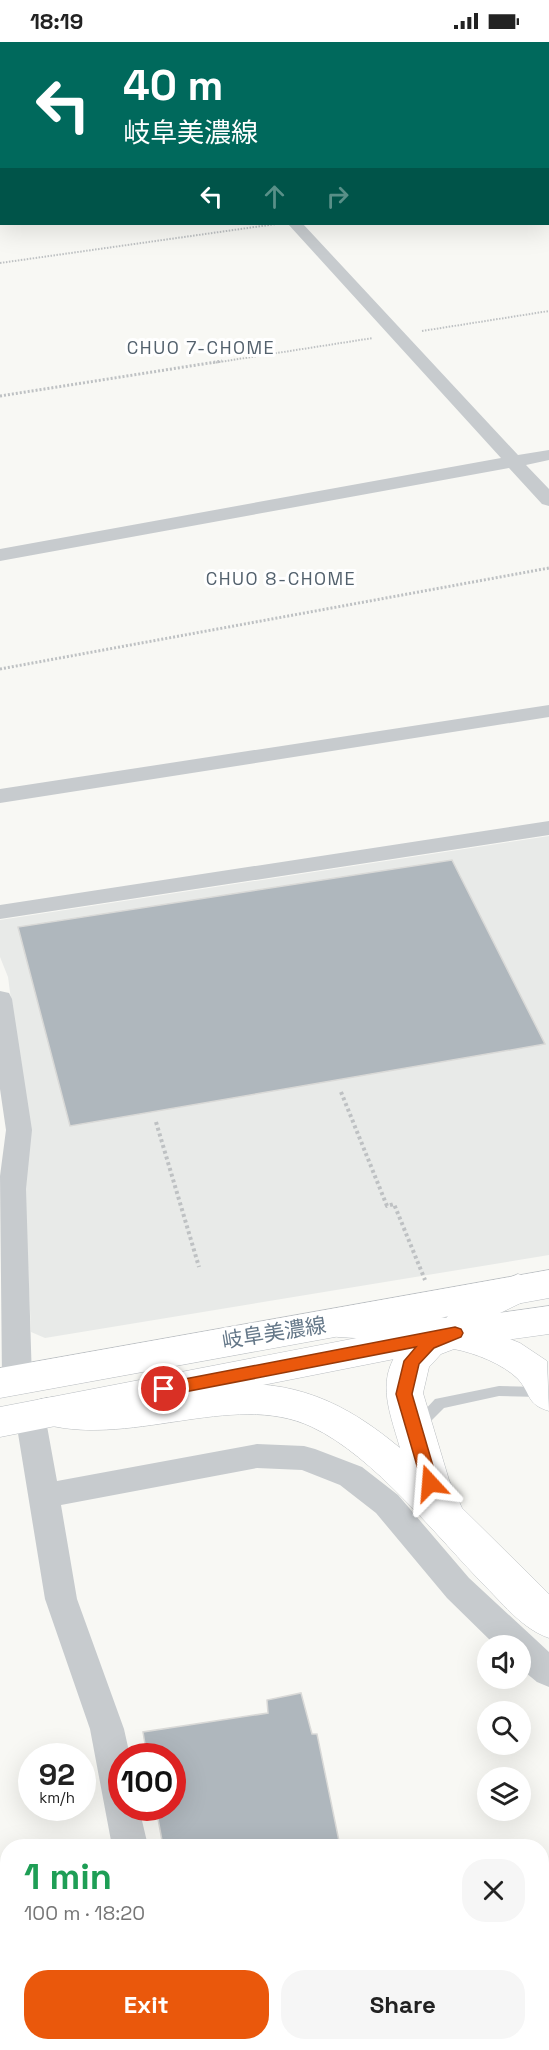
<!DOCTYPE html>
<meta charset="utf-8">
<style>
body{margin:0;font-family:"Space Grotesk","Noto Sans JP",sans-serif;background:#f6f6f6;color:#222;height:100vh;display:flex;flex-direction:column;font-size:22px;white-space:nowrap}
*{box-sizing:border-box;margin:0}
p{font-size:20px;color:#767676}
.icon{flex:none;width:33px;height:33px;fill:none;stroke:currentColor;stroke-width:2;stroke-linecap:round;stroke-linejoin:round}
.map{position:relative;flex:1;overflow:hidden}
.sheet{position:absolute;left:0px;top:1797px;width:549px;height:212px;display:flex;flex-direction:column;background:#fff;border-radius:24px 24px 0 0;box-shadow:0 6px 24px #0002}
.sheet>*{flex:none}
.top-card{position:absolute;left:0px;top:0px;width:549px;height:183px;box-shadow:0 6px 24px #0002;background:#00695c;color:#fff;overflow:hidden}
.fabs{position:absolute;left:477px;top:1593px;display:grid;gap:12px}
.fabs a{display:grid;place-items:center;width:54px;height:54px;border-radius:50%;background:#fff;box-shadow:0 6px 24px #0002;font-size:30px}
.speed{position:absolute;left:18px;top:1701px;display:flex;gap:12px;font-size:30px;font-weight:700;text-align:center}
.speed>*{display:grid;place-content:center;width:78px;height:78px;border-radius:50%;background:#fff;box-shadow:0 6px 24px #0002;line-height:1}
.speed small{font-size:15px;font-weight:400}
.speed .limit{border:9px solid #d22;background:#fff;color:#111}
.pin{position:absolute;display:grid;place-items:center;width:51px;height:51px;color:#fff;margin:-26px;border:3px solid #fff;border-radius:50%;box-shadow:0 2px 6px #0007}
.me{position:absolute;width:66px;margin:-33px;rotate:341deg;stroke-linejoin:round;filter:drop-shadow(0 0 4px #0008)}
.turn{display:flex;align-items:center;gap:21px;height:126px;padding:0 24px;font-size:27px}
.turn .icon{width:78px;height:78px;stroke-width:2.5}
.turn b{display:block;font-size:42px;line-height:51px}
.lanes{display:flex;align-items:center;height:57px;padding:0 24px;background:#0003;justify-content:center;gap:30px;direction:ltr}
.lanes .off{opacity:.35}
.round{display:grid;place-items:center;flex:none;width:63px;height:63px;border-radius:24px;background:#f6f6f6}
.summary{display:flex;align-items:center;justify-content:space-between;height:102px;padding:0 24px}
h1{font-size:36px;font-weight:800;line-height:45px;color:#1e9e55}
.action{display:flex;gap:12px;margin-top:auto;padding:12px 24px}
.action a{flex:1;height:69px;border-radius:24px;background:#ea580c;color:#fff;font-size:24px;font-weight:800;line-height:69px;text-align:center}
.action a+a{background:#f6f6f6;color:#222}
.status{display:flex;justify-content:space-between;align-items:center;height:42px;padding:0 30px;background:#fff;direction:ltr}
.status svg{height:16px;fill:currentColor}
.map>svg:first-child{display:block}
.built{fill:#e8eae8}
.building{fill:#afb7bd;stroke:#d9d9d7;stroke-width:1.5}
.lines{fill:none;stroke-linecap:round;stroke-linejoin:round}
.primary-casing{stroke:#babec2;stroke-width:1}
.highway-casing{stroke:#b9bdc0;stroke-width:1}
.path-far2{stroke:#bec1c3;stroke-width:2;stroke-dasharray:1.5 1.5;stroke-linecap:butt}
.path-far1{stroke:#bec1c3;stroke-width:3;stroke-dasharray:2 2;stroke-linecap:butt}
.path{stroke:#bec1c3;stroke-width:4;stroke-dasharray:3 3;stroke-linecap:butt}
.lane{fill:#c7cbce;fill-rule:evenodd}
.street{fill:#c7cbce;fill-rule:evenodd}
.primary{fill:#fff;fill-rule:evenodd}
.highway{fill:#fff;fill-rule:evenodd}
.route{fill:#ea580c;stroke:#983908;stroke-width:1.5}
.labels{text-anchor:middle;stroke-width:6;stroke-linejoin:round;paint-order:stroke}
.far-neighbourhood-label{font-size:18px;letter-spacing:1.5px;fill:#53616d;stroke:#fff}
.street-label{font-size:21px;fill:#647788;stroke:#fff}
</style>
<div class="status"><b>18:19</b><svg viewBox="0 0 49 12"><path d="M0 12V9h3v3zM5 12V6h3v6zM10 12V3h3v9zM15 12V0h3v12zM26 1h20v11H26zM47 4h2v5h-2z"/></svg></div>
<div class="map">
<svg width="549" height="2008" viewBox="0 0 549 2008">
<rect width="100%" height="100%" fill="#f8f8f4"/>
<path class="built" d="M549,794V1213L45,1296L31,1290L25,1160L29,1092L8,935L0,915V878Z"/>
<g class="building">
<path d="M452,818L545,1002L70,1084L18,885Z"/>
<path d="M301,1651L312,1692H317L339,1799L320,1804H163L156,1766H172V1714H147L143,1690L268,1671L267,1658Z"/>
</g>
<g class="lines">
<defs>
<g id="primary">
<path d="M549,1228V1256L0,1356V1326Z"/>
<path d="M549,1264V1292L455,1305L0,1395V1365L455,1277Z"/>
</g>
<path id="highway" d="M518,1232L531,1236L536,1246L531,1256L496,1273L483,1286L520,1301L547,1319L549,1369C526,1362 532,1353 518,1337C503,1322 475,1311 454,1307L441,1312L429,1325L423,1351L449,1438L462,1466L549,1552V1596C523,1587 505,1564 486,1545C438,1496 374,1414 312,1385C232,1347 127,1409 37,1380L32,1369L37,1358C64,1350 92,1359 119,1358C153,1356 186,1346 219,1343C293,1336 345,1360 400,1406C389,1367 373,1333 407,1299L338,1295L325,1291L319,1281L325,1271C357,1261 413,1269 446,1276L470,1253Z"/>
</defs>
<use href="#primary" class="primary-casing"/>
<use href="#highway" class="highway-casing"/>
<g class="path-far2">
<path d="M0,221L276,182"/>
<path d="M422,289L549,269"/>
<path d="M213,321L373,296"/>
</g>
<g class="path-far1">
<path d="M0,354L222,319"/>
<path d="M0,627L549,526"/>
</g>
<g class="path">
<path d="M341,1050L387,1164L394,1162L425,1238"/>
<path d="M156,1080L199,1225"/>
</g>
<path class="lane" d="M499,1344L540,1345L545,1346L547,1350L545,1354L540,1355L499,1354L444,1366L423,1387L418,1389L413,1387L411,1383L435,1357Z"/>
<g class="street">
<path d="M122,0H134L135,2H122Z"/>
<path d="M324,0H346L323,2Z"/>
<path d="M413,0H426L427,2H414Z"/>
<path d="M288,182H303L518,413L549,408V418L526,423L549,447V464L542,462L509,426L0,519V507L501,416Z"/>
<path d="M549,663V675L0,761V747Z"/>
<path d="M549,779V793L0,877V863Z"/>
<path d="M0,949L9,951L12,957L32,1088L26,1147L32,1338L27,1346L17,1350L7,1346L2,1338L0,1134L6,1088L0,1047Z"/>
<path d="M30,1361L41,1365L45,1373L57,1439L257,1402L304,1404L315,1407L362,1425L398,1453L469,1536L549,1610V1645L537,1640L520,1626V1604H496L447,1556L376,1471L340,1443L302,1428L257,1426L61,1463L77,1557L124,1687L130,1714H122V1766H139L148,1804H112L90,1687L45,1557L15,1373L19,1365Z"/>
<path d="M150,2001H188L189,2008H151Z"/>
</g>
<use href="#primary" class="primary"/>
<use href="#highway" class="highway"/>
</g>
<path class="route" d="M455,1285L461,1287L463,1291L461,1295L434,1306L419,1322L412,1352L438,1441L436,1446H424L422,1441L396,1352L404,1319L416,1305L164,1354L156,1347L164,1341Z"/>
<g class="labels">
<g class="far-neighbourhood-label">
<text x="201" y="312">CHUO 7-CHOME</text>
<text x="281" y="543">CHUO 8-CHOME</text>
</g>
<g class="street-label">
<text transform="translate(274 1291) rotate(-9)" y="7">岐阜美濃線</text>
</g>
</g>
</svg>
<div class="fabs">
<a><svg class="icon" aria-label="sound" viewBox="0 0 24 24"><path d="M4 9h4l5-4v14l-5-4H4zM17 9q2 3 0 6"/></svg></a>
<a><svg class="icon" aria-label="search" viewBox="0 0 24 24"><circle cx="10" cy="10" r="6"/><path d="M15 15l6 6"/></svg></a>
<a><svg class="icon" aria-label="layers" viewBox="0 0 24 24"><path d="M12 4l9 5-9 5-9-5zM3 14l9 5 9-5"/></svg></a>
</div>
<div class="speed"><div>92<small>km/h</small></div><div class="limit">100</div></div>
<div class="pin" style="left:164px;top:1347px;background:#d93025"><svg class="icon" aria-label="arrive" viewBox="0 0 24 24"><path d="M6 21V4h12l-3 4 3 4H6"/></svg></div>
<svg class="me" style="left:430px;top:1441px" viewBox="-20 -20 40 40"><path d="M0-17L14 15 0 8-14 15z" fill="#ea580c" stroke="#fff" stroke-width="4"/></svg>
<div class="top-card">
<div class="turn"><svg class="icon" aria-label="left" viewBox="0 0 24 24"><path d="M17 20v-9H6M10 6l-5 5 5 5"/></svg><div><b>40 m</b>岐阜美濃線</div></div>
<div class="lanes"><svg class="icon" aria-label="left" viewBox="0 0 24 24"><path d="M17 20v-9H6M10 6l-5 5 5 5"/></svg><svg class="icon off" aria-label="ahead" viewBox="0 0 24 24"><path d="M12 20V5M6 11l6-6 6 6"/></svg><svg class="icon off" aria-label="right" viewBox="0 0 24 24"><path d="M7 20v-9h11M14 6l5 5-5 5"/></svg></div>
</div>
<section class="sheet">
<div class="summary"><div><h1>1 min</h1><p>100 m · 18:20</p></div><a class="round"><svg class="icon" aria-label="close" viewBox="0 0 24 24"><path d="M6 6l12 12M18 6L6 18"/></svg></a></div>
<div class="action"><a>Exit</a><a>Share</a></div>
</section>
</div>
